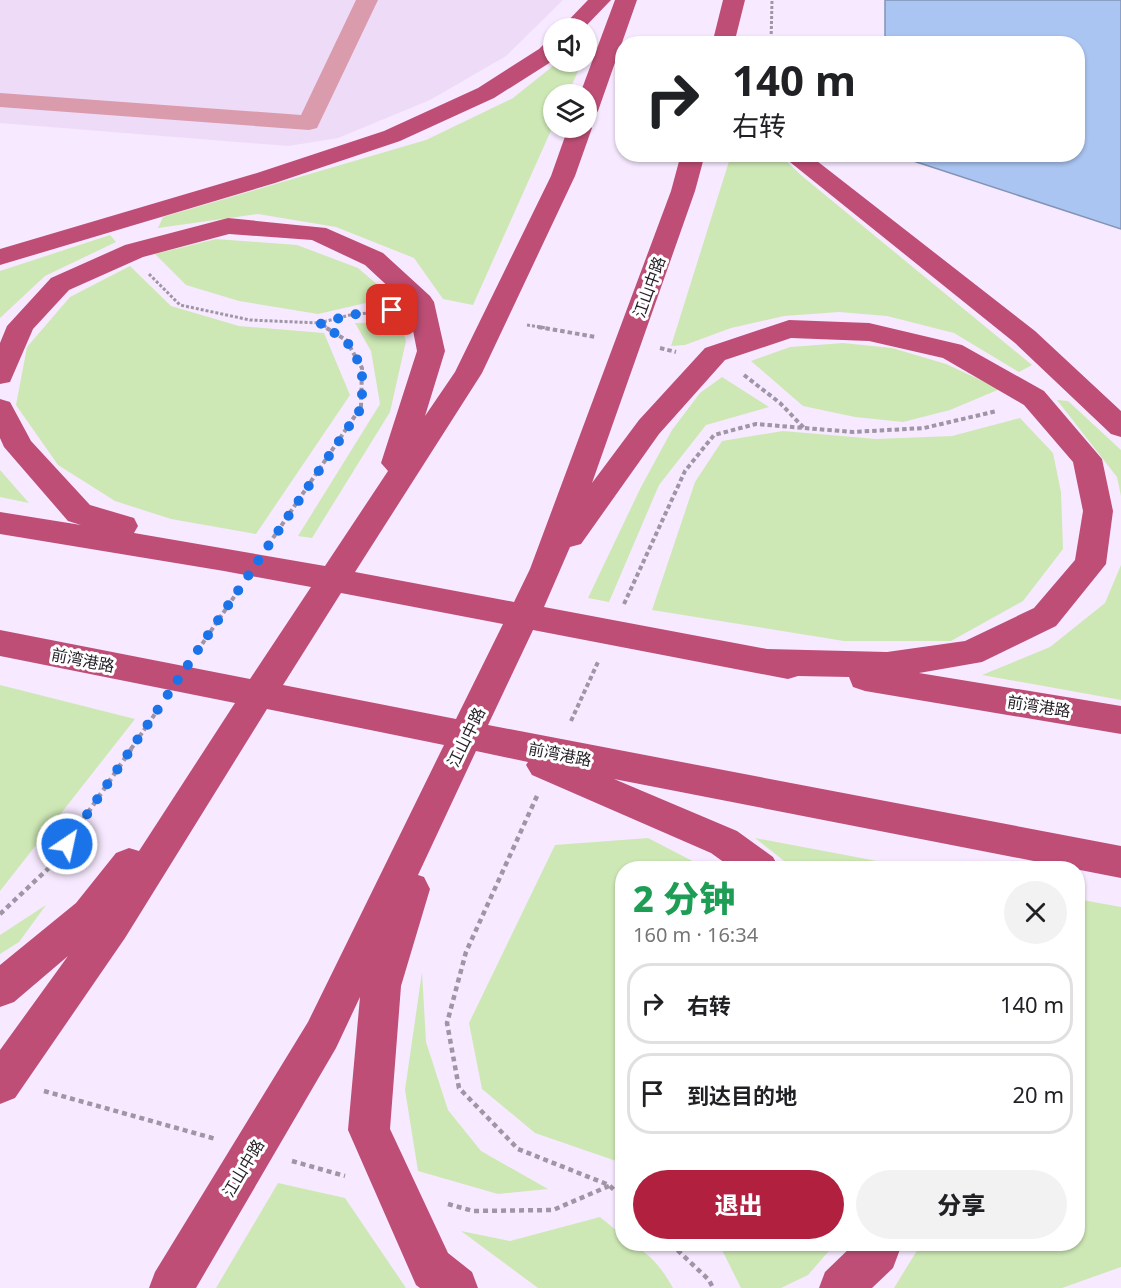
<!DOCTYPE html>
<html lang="zh">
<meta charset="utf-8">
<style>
body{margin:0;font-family:"Noto Sans","Noto Sans SC",sans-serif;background:#f2f2f2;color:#202124;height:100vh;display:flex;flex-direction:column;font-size:22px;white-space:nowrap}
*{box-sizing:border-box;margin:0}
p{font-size:20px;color:#757577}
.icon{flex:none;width:33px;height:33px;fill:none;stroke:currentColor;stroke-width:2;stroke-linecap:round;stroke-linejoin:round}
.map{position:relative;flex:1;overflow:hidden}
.sheet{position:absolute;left:615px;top:861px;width:470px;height:390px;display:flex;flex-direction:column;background:#fff;border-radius:24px;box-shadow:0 2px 4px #0004}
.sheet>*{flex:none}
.banner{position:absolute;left:615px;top:36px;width:470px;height:126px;border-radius:24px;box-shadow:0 2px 4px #0004;background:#fff;color:#202124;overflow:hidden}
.controls{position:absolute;left:543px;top:18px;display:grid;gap:12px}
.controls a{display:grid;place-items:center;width:54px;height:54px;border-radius:50%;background:#fff;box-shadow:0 2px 4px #0004;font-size:30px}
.pin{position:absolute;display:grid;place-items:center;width:51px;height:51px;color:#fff;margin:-26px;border-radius:12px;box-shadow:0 3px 9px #0006}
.me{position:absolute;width:66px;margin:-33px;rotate:34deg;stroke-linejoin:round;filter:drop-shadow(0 0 4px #0008)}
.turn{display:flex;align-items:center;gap:21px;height:126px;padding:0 18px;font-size:27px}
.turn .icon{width:78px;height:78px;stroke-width:2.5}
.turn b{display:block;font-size:42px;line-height:51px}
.round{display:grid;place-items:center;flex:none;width:63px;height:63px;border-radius:32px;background:#f2f2f2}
.headline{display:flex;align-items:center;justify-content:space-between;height:102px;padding:0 18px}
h1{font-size:36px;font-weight:800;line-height:45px;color:#1e9e55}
.button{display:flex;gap:12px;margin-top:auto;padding:12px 18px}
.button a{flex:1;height:69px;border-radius:36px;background:#b22040;color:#fff;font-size:24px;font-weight:800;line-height:69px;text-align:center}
.button a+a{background:#f2f2f2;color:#202124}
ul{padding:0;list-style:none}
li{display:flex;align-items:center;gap:18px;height:81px;margin:0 12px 9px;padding:0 6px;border:3px solid #e0e0e0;border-radius:24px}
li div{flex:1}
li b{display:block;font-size:22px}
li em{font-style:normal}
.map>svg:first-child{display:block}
.built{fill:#eedbf7}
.green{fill:#cee8b5}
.water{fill:#aac5f2;stroke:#8293b5;stroke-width:1.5}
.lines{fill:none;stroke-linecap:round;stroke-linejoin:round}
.path-far2{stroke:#9f95a5;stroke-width:3;stroke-dasharray:3 2;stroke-linecap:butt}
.path-far1{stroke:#9f95a5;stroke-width:4;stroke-dasharray:4.5 3;stroke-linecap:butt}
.path{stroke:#9f95a5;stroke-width:4.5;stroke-dasharray:5 4;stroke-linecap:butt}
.minor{fill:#da9bad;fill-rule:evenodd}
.major{fill:#be4e76;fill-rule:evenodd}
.route{stroke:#1a73e8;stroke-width:10;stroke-dasharray:0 18}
.labels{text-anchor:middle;stroke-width:6;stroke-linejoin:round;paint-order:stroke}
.street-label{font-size:16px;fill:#241f27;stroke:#fff}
</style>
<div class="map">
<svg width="1121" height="1288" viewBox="0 0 1121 1288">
<rect width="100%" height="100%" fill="#f7e9ff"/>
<path class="built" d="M0,0H563L506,56L430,100L338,138L288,146L0,123Z"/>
<g class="green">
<path d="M558,62H582L568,94H554L553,126L473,305L443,299L414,258L336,227L258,214L158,228L163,217L426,140L513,98Z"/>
<path d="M731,155H780L802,176L1032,365L1019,372L954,333L887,316L839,312L784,316L731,328L685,345L671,346Z"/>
<path d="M110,235L116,242L45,276L0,318V271Z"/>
<path d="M216,239L297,245L358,268L392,297L318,314L239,301L186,285L155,254Z"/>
<path d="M130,266L171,306L239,326L324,333L350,395L256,534L171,519L115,501L58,465L16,405L27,347L70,297Z"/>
<path d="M400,322L406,341L390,412L312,538L298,536L380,404L371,351L355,323Z"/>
<path d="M843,343L892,348L946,364L1000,389L950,410L903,422L855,417L803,406L751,361L790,347Z"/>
<path d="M722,377L769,407L706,425L659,485L609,602L588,598L641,487L672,430L700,393Z"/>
<path d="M1057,400L1068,401L1121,450V496L1117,477Z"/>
<path d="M1020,418L1053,453L1061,492L1063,549L1023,601L951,641H844L652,610L695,482L722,441L783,431L876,439L952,436Z"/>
<path d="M0,470L29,503L0,497Z"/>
<path d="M1121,565V700L982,675L1050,647L1105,603Z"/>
<path d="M0,685L135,719L0,891Z"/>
<path d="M648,838L706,868H622V1163L535,1133L482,1089L469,1023L555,845Z"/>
<path d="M755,838L914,868H793Z"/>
<path d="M1077,899L1121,907V1267L1062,1288H894L921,1244H1077Z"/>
<path d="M46,905L19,942L0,954V935Z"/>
<path d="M422,972L426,1042L448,1110L481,1151L548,1189L498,1194L418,1171L405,1090Z"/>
<path d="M278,1183L345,1198L406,1288H216Z"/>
<path d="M600,1217L622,1235V1244C645,1244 663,1270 673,1288H538L461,1231L510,1241Z"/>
<path d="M719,1244H835L808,1275L781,1288H741Z"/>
</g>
<path class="water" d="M885,0H1121V229L895,155L1077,154V44L885,43Z"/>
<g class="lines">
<g class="path-far2">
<path d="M771,44L772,0"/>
<path d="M149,274L180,305L250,320L319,323L328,328"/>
<path d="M319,323L350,315L385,311"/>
<path d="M527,325L547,328"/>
</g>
<g class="path-far1">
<path d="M538,327L596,337"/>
<path d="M660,348L676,352"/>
<path d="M744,375L780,403L804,428"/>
<path d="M273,538L361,407L362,368L346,340L325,327"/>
<path d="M624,604L685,471L714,435L756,424L853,432L924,428L997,411"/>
<path d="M198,650L236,594"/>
<path d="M571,721L598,662"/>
<path d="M131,749L159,708"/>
</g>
<g class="path">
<path d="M537,796L466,952L447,1023L459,1088L518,1149L609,1185L622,1198"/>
<path d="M0,914L53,864L132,748"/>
<path d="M44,1091L216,1139"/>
<path d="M292,1161L345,1176"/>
<path d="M448,1204L473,1211L553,1210L609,1186"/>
<path d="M671,1244L709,1280L713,1288"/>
</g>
<path class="minor" d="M356,0H378L317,128L309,130L0,107V93L301,115Z"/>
<g class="major">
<path d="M588,0H611L584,28H561Z"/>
<path d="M615,0H637L598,111L594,116L586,118V94H580Z"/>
<path d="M723,0H745L734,44H712Z"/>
<path d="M554,41V60L494,98L400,141L275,183L0,265V249L257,173L384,131L478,88L539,49L546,42Z"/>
<path d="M586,123L592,128L575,176L482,373L355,572L514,602L530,569L671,191L681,154H705L695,191L592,483L639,420L705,348L789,320L869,323L962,345L1044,391L1102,459L1113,511L1106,564L1056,626L982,662L919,673L1121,706V734L865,691L853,687L849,677L798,676L788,679L533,630L488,725L1121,846V878L614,779L737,831L773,857L779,868H732L711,853L532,775L526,765L528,762L476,751L418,875L424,877L430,889L401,986L390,1129L448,1253L472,1272L478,1288H420L416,1285L348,1130L360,997L336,1048L196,1288H149L155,1272L308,1022L444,745L267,709L125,938L15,1098L0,1104V1050L68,956L14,1002L0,1007V965L76,903L116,853L129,848L139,851L235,703L0,656V630L250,679L311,587L224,571L0,534V512L81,525L68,521L4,447L0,438V399L10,402L31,441L90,505L134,518L138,526L134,533L325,566L388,471L381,463L417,351L408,305L365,265L312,240L229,234L143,257L69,290L33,329L10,382L0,384V343L7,326L51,278L125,245L228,218L326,228L383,253L430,296L434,302L445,351L425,416L455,372L551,176L568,128H586ZM791,338L869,341L943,358L1024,405L1073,462L1083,511L1075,560L1034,608L965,641L887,652L767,649L544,607L570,547L581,544L659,434L725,360ZM341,593L503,624L456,719L283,685Z"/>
<path d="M780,154H808L1035,331L1121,411V437L1111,434L1015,343Z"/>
<path d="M854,1244H902L893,1268L872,1288H819L825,1272Z"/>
</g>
</g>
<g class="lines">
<path class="route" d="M67,844L362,407V368L346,340L320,324L350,315L392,310"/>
</g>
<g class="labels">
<g class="street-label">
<text transform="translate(649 287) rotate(-70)" y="6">江山中路</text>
<text transform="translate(83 660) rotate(11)" y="6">前湾港路</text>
<text transform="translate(1039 706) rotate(9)" y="6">前湾港路</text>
<text transform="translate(466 737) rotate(-64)" y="6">江山中路</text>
<text transform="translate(560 754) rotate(11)" y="6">前湾港路</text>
<text transform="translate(243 1168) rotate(-59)" y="6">江山中路</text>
</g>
</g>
</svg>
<div class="controls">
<a><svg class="icon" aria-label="sound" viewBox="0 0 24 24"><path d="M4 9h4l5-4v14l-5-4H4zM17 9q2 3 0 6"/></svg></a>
<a><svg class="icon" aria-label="layers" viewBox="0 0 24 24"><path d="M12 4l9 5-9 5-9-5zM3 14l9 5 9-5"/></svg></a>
</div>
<div class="pin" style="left:392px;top:310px;background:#d93025"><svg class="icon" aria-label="arrive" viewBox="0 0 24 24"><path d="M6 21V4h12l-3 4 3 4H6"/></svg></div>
<svg class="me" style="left:67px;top:844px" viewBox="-20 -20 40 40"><circle r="17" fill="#1a73e8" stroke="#fff" stroke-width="3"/><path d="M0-11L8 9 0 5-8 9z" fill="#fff"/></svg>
<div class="banner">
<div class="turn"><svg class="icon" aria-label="right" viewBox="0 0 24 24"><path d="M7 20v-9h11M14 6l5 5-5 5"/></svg><div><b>140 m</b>右转</div></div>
</div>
<section class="sheet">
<div class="headline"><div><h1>2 分钟</h1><p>160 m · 16:34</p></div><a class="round"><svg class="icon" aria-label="close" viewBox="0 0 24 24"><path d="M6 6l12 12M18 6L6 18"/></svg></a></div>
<ul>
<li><svg class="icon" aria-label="right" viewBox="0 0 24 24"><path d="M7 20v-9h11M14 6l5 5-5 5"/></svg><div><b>右转</b></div><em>140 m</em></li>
<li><svg class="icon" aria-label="arrive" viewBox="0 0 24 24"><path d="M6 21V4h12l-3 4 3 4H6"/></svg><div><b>到达目的地</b></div><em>20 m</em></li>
</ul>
<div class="button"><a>退出</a><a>分享</a></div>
</section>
</div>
